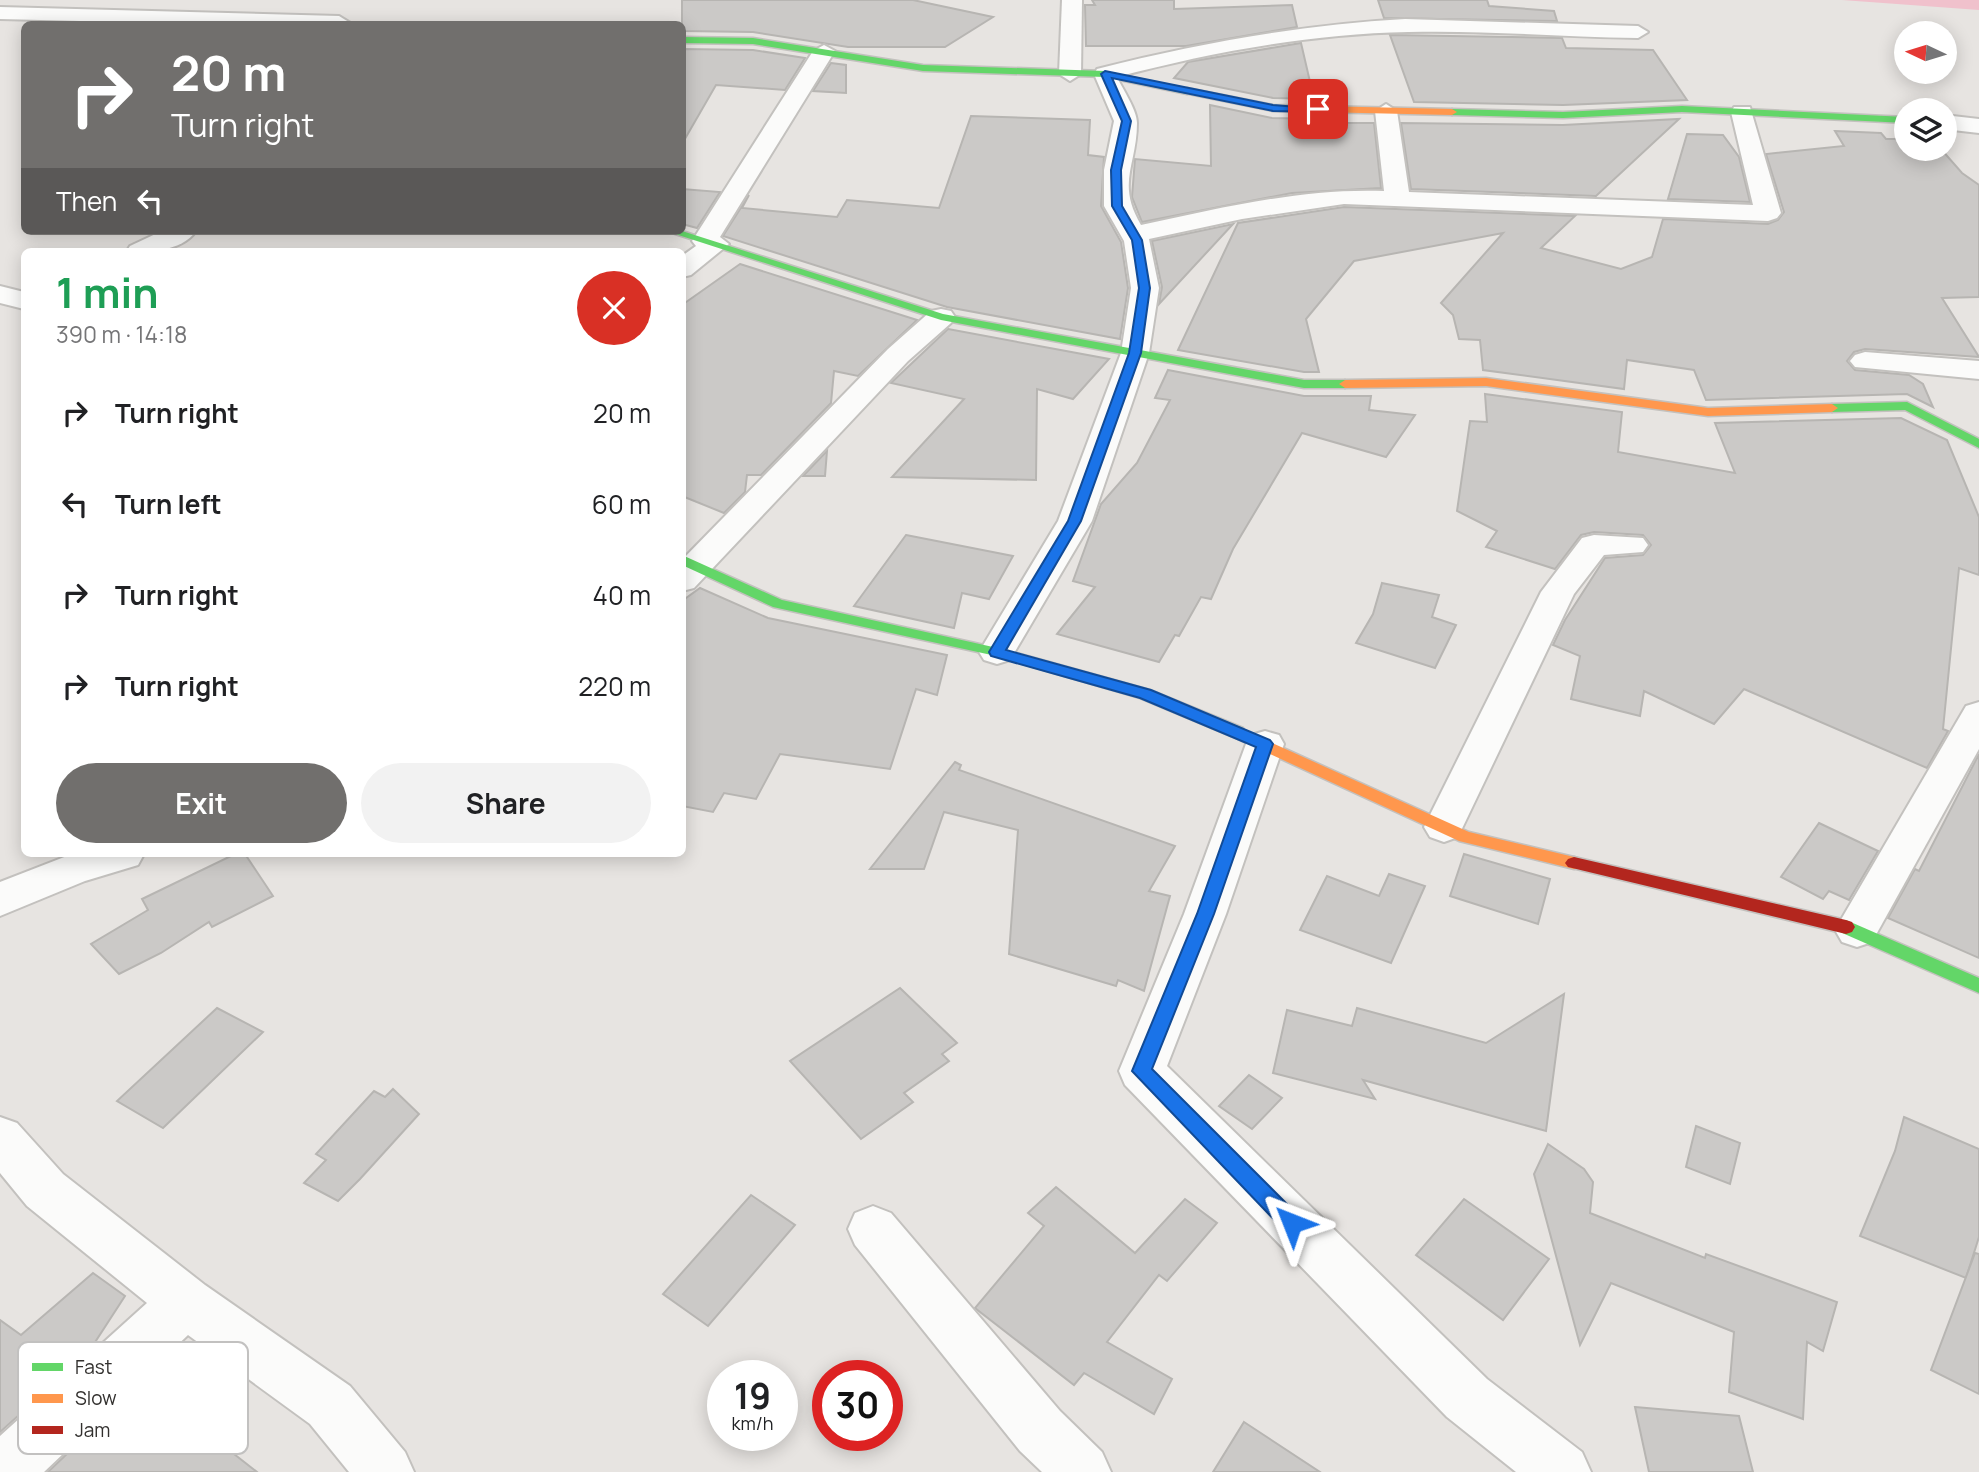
<!DOCTYPE html>
<meta charset="utf-8">
<style>
body{margin:0;font-family:Manrope,sans-serif;background:#f2f2f2;color:#202124;height:100vh;display:flex;flex-direction:column;font-size:26px;white-space:nowrap}
*{box-sizing:border-box;margin:0}
p{font-size:23px;color:#757577}
.icon{flex:none;width:38px;height:38px;fill:none;stroke:currentColor;stroke-width:2;stroke-linecap:round;stroke-linejoin:round}
.map{position:relative;flex:1;overflow:hidden}
.sheet{position:absolute;left:21px;top:248px;width:665px;height:609px;display:flex;flex-direction:column;background:#fff;border-radius:10px;box-shadow:0 4px 18px #0003}
.sheet>*{flex:none}
.top-card{position:absolute;left:21px;top:21px;width:665px;height:214px;border-radius:10px;box-shadow:0 4px 18px #0003;background:#716f6d;color:#fff;overflow:hidden}
.needle{width:46px;rotate:274deg}
.controls{position:absolute;left:1894px;top:21px;display:grid;gap:14px}
.controls a{display:grid;place-items:center;width:63px;height:63px;border-radius:50%;background:#fff;box-shadow:0 4px 18px #0003;font-size:35px}
.speed{position:absolute;left:707px;top:1360px;display:flex;gap:14px;font-size:35px;font-weight:700;text-align:center}
.speed>*{display:grid;place-content:center;width:91px;height:91px;border-radius:50%;background:#fff;box-shadow:0 4px 18px #0003;line-height:1}
.speed small{font-size:18px;font-weight:400}
.speed .limit{border:10px solid #d22;background:#fff;color:#111}
.pin{position:absolute;display:grid;place-items:center;width:60px;height:60px;color:#fff;margin:-30px;border-radius:14px;box-shadow:0 4px 10px #0006}
.me{position:absolute;width:77px;margin:-38px;rotate:315deg;stroke-linejoin:round;filter:drop-shadow(0 0 5px #0008)}
.turn{display:flex;align-items:center;gap:24px;height:147px;padding:0 35px;font-size:32px}
.turn .icon{width:91px;height:91px;stroke-width:2.5}
.turn b{display:block;font-size:49px;line-height:60px}
.then{display:flex;align-items:center;height:66px;padding:0 35px;background:#0003;gap:14px;font-size:26px}
.round{display:grid;place-items:center;flex:none;width:74px;height:74px;border-radius:37px;background:#f2f2f2}
.overview{display:flex;align-items:center;justify-content:space-between;height:119px;padding:0 35px}
h1{font-size:42px;font-weight:700;line-height:52px;color:#1e9e55}
.button{display:flex;gap:14px;margin-top:auto;padding:14px 35px}
.button a{flex:1;height:80px;border-radius:42px;background:#716f6d;color:#fff;font-size:28px;font-weight:700;line-height:80px;text-align:center}
.button a+a{background:#f2f2f2;color:#202124}
ul{padding:0;list-style:none}
li{display:flex;align-items:center;gap:21px;height:91px;padding:0 35px}
li div{flex:1}
li b{display:block;font-size:26px}
li em{font-style:normal}
.map>svg:first-child{display:block}
.green{fill:#f0c1cc}
.building{fill:#cbc9c7;stroke:#b7b5b2;stroke-width:2}
.lines{fill:none;stroke-linecap:round;stroke-linejoin:round}
.street-casing{stroke:#c3c1be;stroke-width:4}
.fast-casing{stroke:#c3c1be;stroke-width:3}
.slow-casing{stroke:#c3c1be;stroke-width:3}
.jam-casing{stroke:#c3c1be;stroke-width:3}
.street{fill:#fbfbfa;fill-rule:evenodd}
.fast{fill:#63d668;fill-rule:evenodd}
.slow{fill:#ff974d;fill-rule:evenodd}
.jam{fill:#b3261e;fill-rule:evenodd}
.route{fill:#1a73e8;stroke:#114b97;stroke-width:2}
.key{fill:#fff;stroke:#c2c1c0;stroke-width:2}
.key-label{font-size:19px;fill:#32302e}
</style>
<div class="map">
<svg width="1979" height="1472" viewBox="0 0 1979 1472">
<rect width="100%" height="100%" fill="#e7e4e1"/>
<path class="green" d="M1842,0H1979V10Z"/>
<g class="building">
<path d="M682,0H913L993,17L945,47H848L753,32L682,31Z"/>
<path d="M1092,0H1174V9L1292,5L1297,27L1186,46H1086L1085,5H1095Z"/>
<path d="M1378,0H1487L1489,6L1554,11L1557,21L1384,18Z"/>
<path d="M1390,35L1562,38L1566,48L1653,50L1687,100L1563,105L1414,102Z"/>
<path d="M1301,43L1314,99L1273,98L1174,78L1188,62Z"/>
<path d="M682,49L753,50L805,58L785,90L716,85L682,144Z"/>
<path d="M831,63L846,65V93L813,91Z"/>
<path d="M1210,105L1272,118L1319,119L1320,123H1374L1381,188L1292,193L1142,222L1132,197L1135,159L1211,166Z"/>
<path d="M971,116L1090,120L1088,155L1104,157L1101,206L1121,242L1128,288L1120,339L947,307L723,236L749,195L742,208L837,217L847,200L939,208Z"/>
<path d="M1679,119L1596,196L1411,189L1401,123L1563,125Z"/>
<path d="M1835,131L1881,133L1886,139H1906V149H1941L1962,173L1979,185V297L1942,298L1979,357L1865,349L1854,352L1847,361L1855,370L1909,375L1923,384L1933,407L1907,394L1706,400L1694,370L1627,360L1624,389L1483,370L1480,340L1459,339L1453,315L1441,303L1503,233L1354,261L1306,319L1319,372H1304L1178,350L1238,223L1344,207L1575,216L1541,248L1621,269L1652,257L1663,219L1768,224L1778,220L1784,212L1766,154L1844,146Z"/>
<path d="M1687,134L1723,135L1739,157L1750,202L1668,199Z"/>
<path d="M682,189L720,192L697,228L682,224Z"/>
<path d="M1233,224L1159,304L1162,287L1152,241Z"/>
<path d="M740,264L917,320L858,376L834,371L831,403L761,475H747L745,492L724,513L682,496V305Z"/>
<path d="M948,329L1109,359L1073,399L1037,389L1036,480L892,477L964,399L891,383Z"/>
<path d="M1168,370L1304,396H1371L1369,410L1415,415L1386,457L1302,433L1233,549L1211,599L1201,597L1179,636L1175,635L1159,662L1057,634L1095,587L1073,581L1101,504L1137,463L1170,400L1155,398Z"/>
<path d="M1485,394L1622,412L1618,452L1735,473L1715,423L1901,418L1947,440L1979,517V575L1959,568L1943,729L1948,731L1927,768L1744,689L1714,724L1644,691L1640,716L1571,699L1580,656L1553,645L1565,620L1605,558L1643,555L1651,545L1643,535L1594,532L1581,535L1555,569L1486,547L1497,531L1457,511L1470,421L1487,422Z"/>
<path d="M827,451L825,476H803Z"/>
<path d="M906,535L1013,556L989,599L962,593L954,628L854,606Z"/>
<path d="M1382,583L1439,595L1432,617L1456,625L1435,668L1356,643L1373,614Z"/>
<path d="M700,588L768,618L947,655L937,695L916,689L890,769L780,754L756,799L724,793L713,812L682,806V601Z"/>
<path d="M1979,754V958L1888,918L1915,869L1919,871Z"/>
<path d="M955,762L961,765L959,770L1175,846L1149,891L1170,896L1144,991L1118,980L1116,986L1009,954L1018,830L944,812L924,869H870Z"/>
<path d="M1819,823L1878,851L1849,900L1829,891L1823,899L1781,877Z"/>
<path d="M235,854H245L273,896L212,927L209,922L161,953L119,974L91,944L148,910L142,899Z"/>
<path d="M1464,854L1550,879L1538,924L1450,896Z"/>
<path d="M1389,874L1425,886L1391,963L1300,930L1327,876L1379,896Z"/>
<path d="M900,988L957,1043L942,1054L949,1061L904,1093L913,1102L861,1139L790,1061Z"/>
<path d="M1564,994L1546,1131L1363,1080L1375,1099L1273,1073L1287,1010L1352,1026L1357,1008L1486,1043Z"/>
<path d="M217,1008L263,1032L163,1128L117,1101Z"/>
<path d="M1249,1075L1282,1098L1252,1129L1219,1106Z"/>
<path d="M393,1089L419,1114L360,1179L338,1201L304,1183L326,1160L316,1154L374,1091L385,1097Z"/>
<path d="M1904,1117L1979,1149V1237L1966,1278L1860,1236L1895,1151Z"/>
<path d="M1696,1126L1740,1143L1730,1184L1686,1167Z"/>
<path d="M1548,1144L1584,1169L1593,1182L1590,1213L1705,1258L1706,1254L1837,1302L1823,1351L1807,1342L1803,1419L1729,1392L1734,1332L1611,1283L1580,1345L1534,1174Z"/>
<path d="M1056,1187L1135,1253L1185,1199L1217,1223L1167,1281L1159,1275L1107,1342L1172,1379L1154,1414L1084,1373L1074,1385L975,1308L1044,1226L1028,1213Z"/>
<path d="M751,1195L795,1225L708,1326L663,1294Z"/>
<path d="M1464,1199L1549,1259L1503,1320L1416,1255Z"/>
<path d="M1975,1253L1979,1254V1394L1931,1370Z"/>
<path d="M93,1273L125,1296L88,1353L0,1432V1320L21,1335Z"/>
<path d="M155,1370L162,1374L150,1388L257,1472H48Z"/>
<path d="M1635,1407L1739,1416L1753,1472H1649Z"/>
<path d="M1244,1422L1320,1472H1213Z"/>
</g>
<g class="lines">
<defs>
<g id="street">
<path d="M1062,0H1082L1081,74L1070,81L1059,74Z"/>
<path d="M0,7L339,16L352,24H202L0,19Z"/>
<path d="M1405,19L1638,26L1648,32L1638,38C1561,37 1485,30 1408,32C1310,34 1212,52 1117,77C1123,90 1137,110 1137,123C1137,165 1116,183 1141,225C1221,208 1302,188 1384,191L1375,111L1386,104L1397,111L1409,192L1753,205L1731,112L1734,107H1750L1781,213L1777,218L1768,221L1344,204L1242,219L1149,239L1159,288L1149,353L1092,521L1010,660L997,664L984,660L979,652L1058,521L1121,353L1131,288L1124,241L1104,206V170L1114,121L1094,74L1097,69C1199,43 1300,25 1405,19Z"/>
<path d="M824,45L835,51L720,237L729,244L691,275L682,277V256L696,246L692,241L813,51Z"/>
<path d="M1944,115L1979,119V133L1944,129Z"/>
<path d="M162,231H196C181,252 149,252 126,252L130,246Z"/>
<path d="M0,286L24,292V309L0,303Z"/>
<path d="M941,309L951,311L955,317L951,323L908,361L694,588L682,591V560L888,349L931,311Z"/>
<path d="M1865,352L1979,361V379L1855,367L1850,361L1855,355Z"/>
<path d="M1594,535L1643,538L1648,545L1643,552L1604,555L1574,594L1458,837L1444,842L1430,837L1424,827L1541,592L1582,538Z"/>
<path d="M1979,702V749L1872,942L1857,947L1842,942L1835,930L1842,918L1966,706Z"/>
<path d="M1265,731L1279,735L1284,744L1226,914L1167,1066L1487,1379L1582,1452L1591,1472H1516L1447,1417L1125,1085L1119,1071L1184,914L1246,744L1251,735Z"/>
<path d="M72,854H144L138,865L85,881L0,916V882Z"/>
<path d="M0,1117L17,1123L63,1174L205,1285L350,1386L405,1452L414,1472H349L310,1424L188,1335L44,1472H0V1436L147,1303L27,1206L0,1173Z"/>
<path d="M873,1206L891,1213L1060,1411L1102,1452L1111,1472H1042L1020,1451L855,1245L848,1229L855,1213Z"/>
</g>
<g id="fast">
<path d="M682,37L753,38L923,65L1105,71L1192,91L1187,94L1105,77L923,71L753,44L682,43Z"/>
<path d="M1682,106L1906,117V123L1682,112L1563,118L1452,115L1447,112L1452,109L1563,112Z"/>
<path d="M666,231H682L943,314L1304,380H1345L1351,384L1345,388H1304L941,320Z"/>
<path d="M1907,402L1979,439V448L1905,410L1832,412L1826,408L1832,404Z"/>
<path d="M682,555L782,600L1002,649L1150,690L1243,728L1245,732L1243,736H1231L1140,698L996,656L773,607L682,565Z"/>
<path d="M1846,920L1979,978V993L1840,932L1837,927L1840,922Z"/>
</g>
<g id="slow">
<path d="M1187,88L1273,105L1452,109L1457,112L1452,115L1273,111L1184,93L1182,91Z"/>
<path d="M1486,378L1708,408L1832,404L1838,408L1832,412L1708,416L1486,386L1345,388L1339,384L1345,380Z"/>
<path d="M1237,727L1469,832L1574,857L1580,859L1583,863L1580,867L1574,869L1459,841L1231,736L1229,732Z"/>
</g>
<path id="jam" d="M1574,857L1846,920L1852,922L1855,927L1852,932L1846,934L1568,867L1565,863L1568,859Z"/>
</defs>
<use href="#street" class="street-casing"/>
<use href="#fast" class="fast-casing"/>
<use href="#slow" class="slow-casing"/>
<use href="#jam" class="jam-casing"/>
<use href="#street" class="street"/>
<use href="#fast" class="fast"/>
<use href="#slow" class="slow"/>
<use href="#jam" class="jam"/>
</g>
<path class="route" d="M1105,71L1273,105L1323,109L1318,112L1273,111L1112,78L1131,121L1121,170L1122,206L1142,240L1150,288L1141,353L1081,521L1006,650L1151,690L1270,740L1273,744L1214,914L1152,1069L1299,1216L1302,1223L1299,1230L1292,1232L1284,1230L1132,1071L1197,914L1256,747L1140,698L991,656L989,652L1068,521L1129,353L1139,288L1132,240L1112,206L1111,170L1122,121L1101,74Z"/>
<rect x="18" y="1342" width="230" height="112" rx="10" class="key"/>
<rect x="32" y="1363" width="31" height="8" fill="#63d668"/>
<rect x="32" y="1394" width="31" height="9" fill="#ff974d"/>
<rect x="32" y="1426" width="31" height="8" fill="#b3261e"/>
<g class="key-label">
<text x="75" y="1374">Fast</text>
<text x="75" y="1405">Slow</text>
<text x="75" y="1437">Jam</text>
</g>
</svg>
<div class="controls">
<a><svg class="needle" viewBox="-14 -14 28 28"><path d="M0-13l5 13h-10z" fill="#e53935"/><path d="M0 13l5-13h-10z" fill="#757577"/></svg></a>
<a><svg class="icon" aria-label="layers" viewBox="0 0 24 24"><path d="M12 4l9 5-9 5-9-5zM3 14l9 5 9-5"/></svg></a>
</div>
<div class="speed"><div>19<small>km/h</small></div><div class="limit">30</div></div>
<div class="pin" style="left:1318px;top:109px;background:#d93025"><svg class="icon" aria-label="arrive" viewBox="0 0 24 24"><path d="M6 21V4h12l-3 4 3 4H6"/></svg></div>
<svg class="me" style="left:1292px;top:1223px" viewBox="-20 -20 40 40"><path d="M0-17L14 15 0 8-14 15z" fill="#1a73e8" stroke="#fff" stroke-width="4"/></svg>
<div class="top-card">
<div class="turn"><svg class="icon" aria-label="right" viewBox="0 0 24 24"><path d="M7 20v-9h11M14 6l5 5-5 5"/></svg><div><b>20 m</b>Turn right</div></div>
<div class="then">Then<svg class="icon" aria-label="left" viewBox="0 0 24 24"><path d="M17 20v-9H6M10 6l-5 5 5 5"/></svg></div>
</div>
<section class="sheet">
<div class="overview"><div><h1>1 min</h1><p>390 m · 14:18</p></div><a class="round" style="background:#d93025;color:#fff"><svg class="icon" aria-label="close" viewBox="0 0 24 24"><path d="M6 6l12 12M18 6L6 18"/></svg></a></div>
<ul>
<li><svg class="icon" aria-label="right" viewBox="0 0 24 24"><path d="M7 20v-9h11M14 6l5 5-5 5"/></svg><div><b>Turn right</b></div><em>20 m</em></li>
<li><svg class="icon" aria-label="left" viewBox="0 0 24 24"><path d="M17 20v-9H6M10 6l-5 5 5 5"/></svg><div><b>Turn left</b></div><em>60 m</em></li>
<li><svg class="icon" aria-label="right" viewBox="0 0 24 24"><path d="M7 20v-9h11M14 6l5 5-5 5"/></svg><div><b>Turn right</b></div><em>40 m</em></li>
<li><svg class="icon" aria-label="right" viewBox="0 0 24 24"><path d="M7 20v-9h11M14 6l5 5-5 5"/></svg><div><b>Turn right</b></div><em>220 m</em></li>
</ul>
<div class="button"><a>Exit</a><a>Share</a></div>
</section>
</div>
